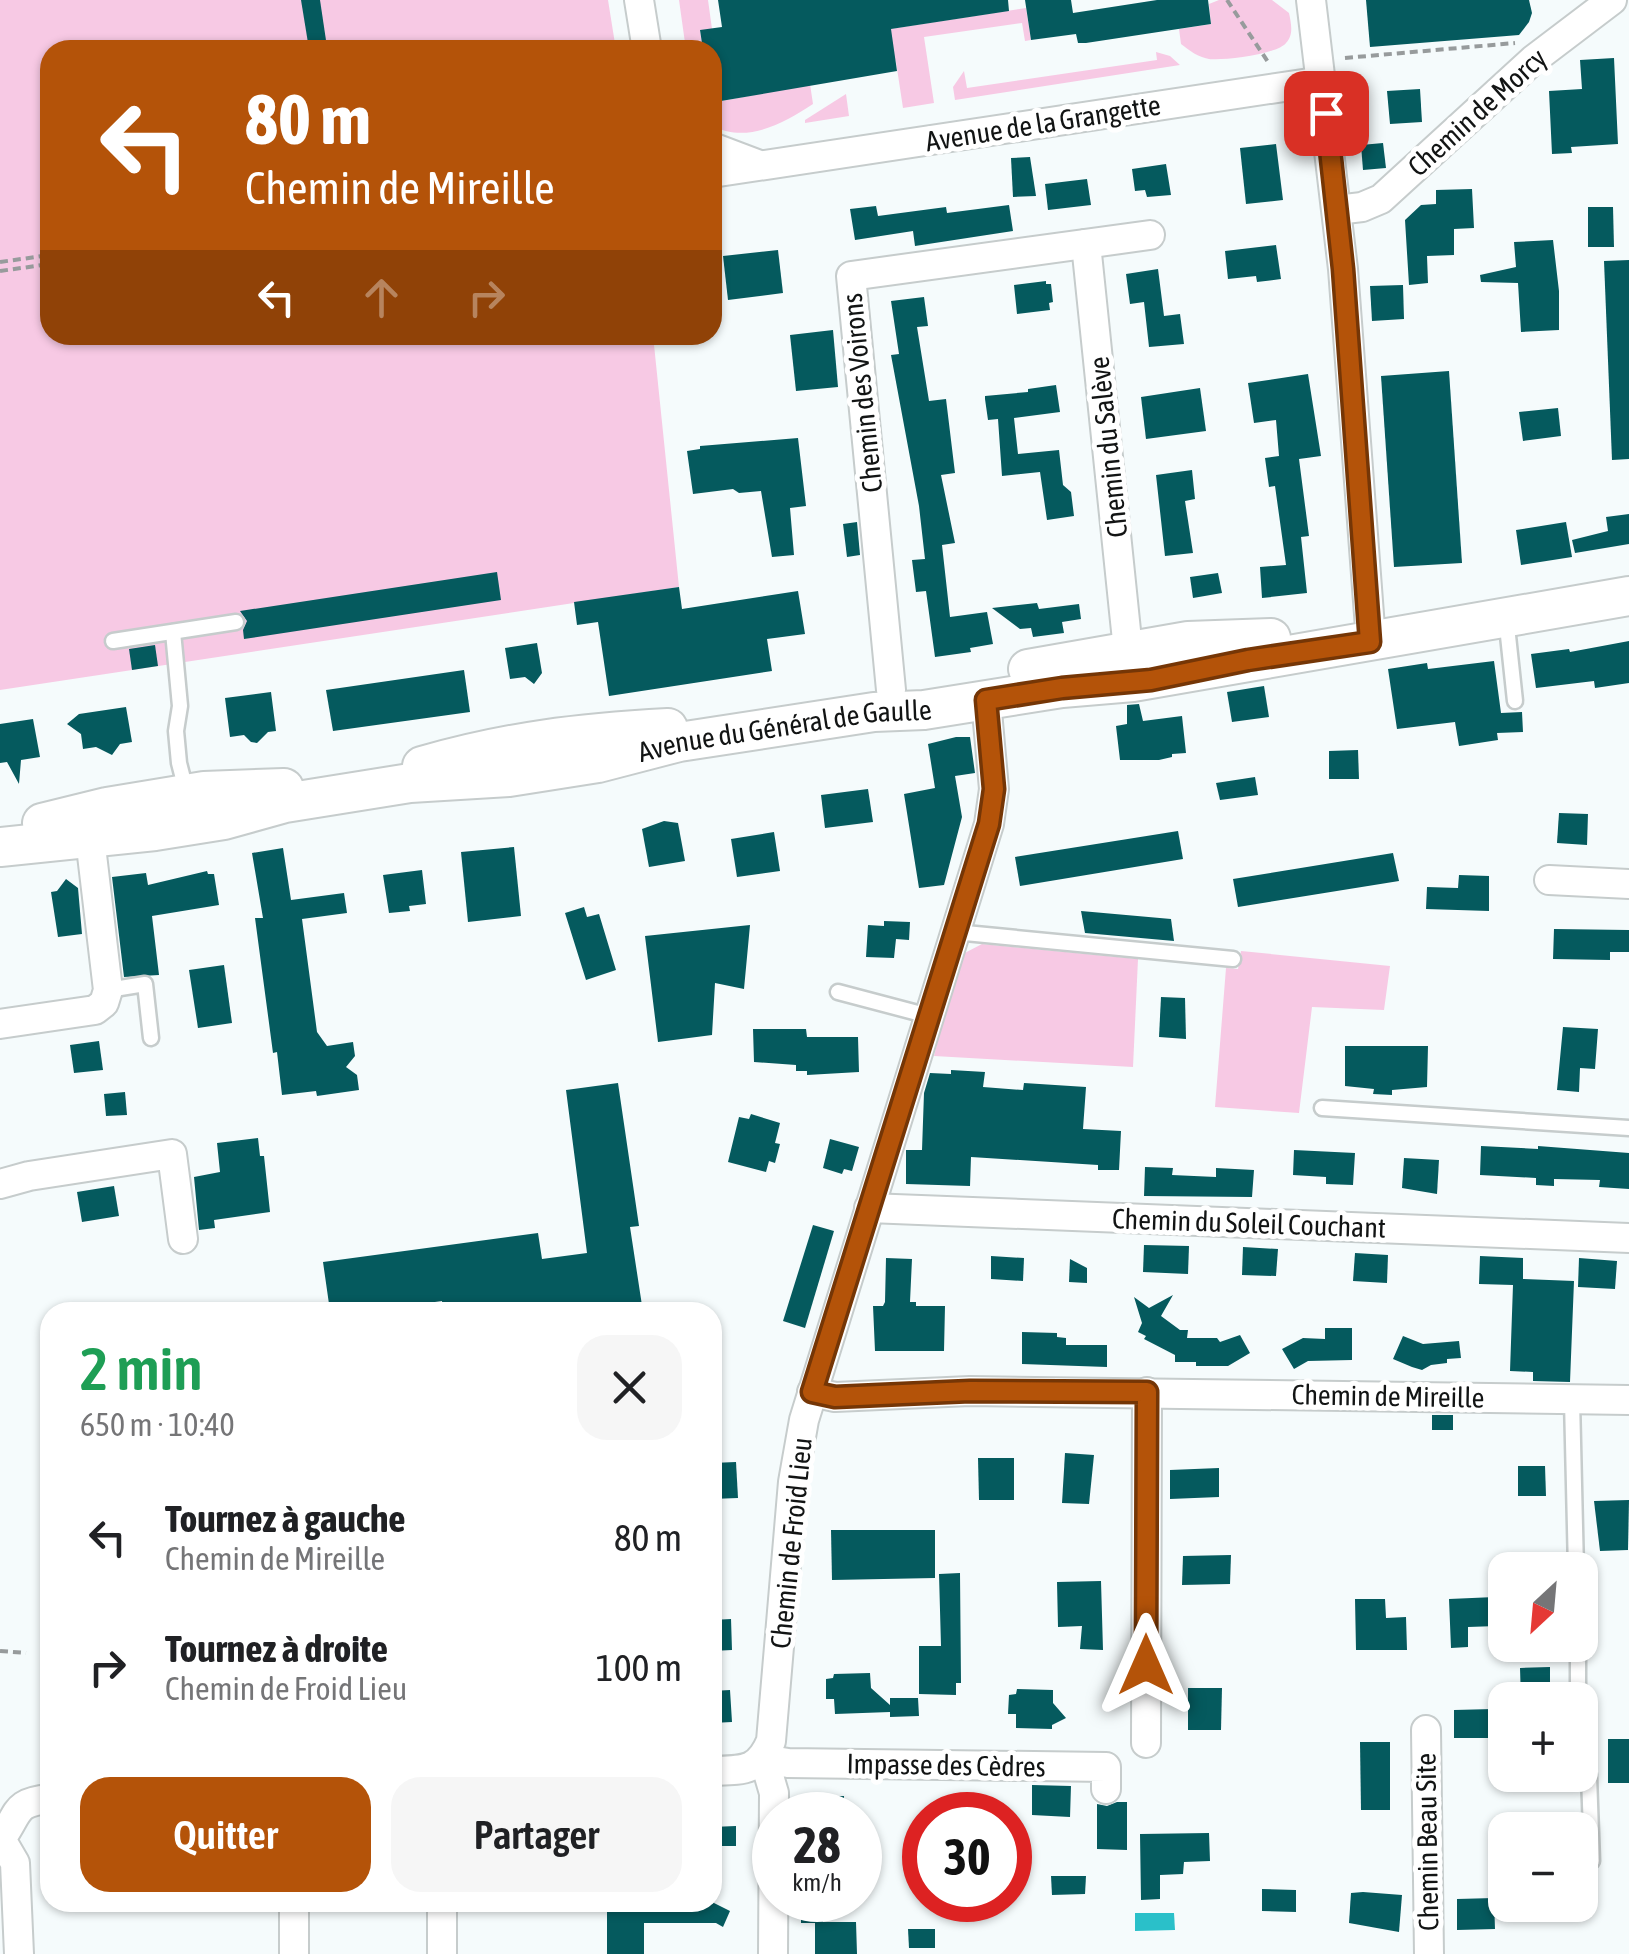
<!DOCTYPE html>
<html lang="fr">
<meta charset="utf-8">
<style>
body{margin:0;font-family:"Asap Condensed",sans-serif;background:#f6f6f6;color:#202124;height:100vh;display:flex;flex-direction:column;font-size:38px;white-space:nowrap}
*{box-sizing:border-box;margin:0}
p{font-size:32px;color:#757577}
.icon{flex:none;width:55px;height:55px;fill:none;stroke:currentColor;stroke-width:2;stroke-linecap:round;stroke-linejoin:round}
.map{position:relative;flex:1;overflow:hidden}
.drawer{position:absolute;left:40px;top:1302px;width:682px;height:610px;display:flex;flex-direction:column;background:#fff;border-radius:30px;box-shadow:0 2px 8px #0004}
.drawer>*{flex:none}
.hud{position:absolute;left:40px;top:40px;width:682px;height:305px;border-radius:30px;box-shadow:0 2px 8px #0004;background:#b45309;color:#fff;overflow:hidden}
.needle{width:65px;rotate:206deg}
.controls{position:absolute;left:1488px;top:1552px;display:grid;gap:20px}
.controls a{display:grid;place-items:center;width:110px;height:110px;border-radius:20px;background:#fff;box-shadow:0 2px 8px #0004;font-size:50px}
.speed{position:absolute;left:752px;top:1792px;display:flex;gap:20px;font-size:50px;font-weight:700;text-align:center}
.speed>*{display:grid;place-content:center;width:130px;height:130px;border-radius:50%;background:#fff;box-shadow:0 2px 8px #0004;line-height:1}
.speed small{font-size:25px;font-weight:400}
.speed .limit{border:15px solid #d22;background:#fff;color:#111}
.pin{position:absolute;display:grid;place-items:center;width:85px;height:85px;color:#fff;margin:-42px;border-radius:20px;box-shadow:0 5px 15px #0006}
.me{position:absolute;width:110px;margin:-55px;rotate:0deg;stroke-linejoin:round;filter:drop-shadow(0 0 8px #0008)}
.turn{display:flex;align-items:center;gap:35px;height:210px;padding:0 40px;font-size:45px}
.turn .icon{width:130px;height:130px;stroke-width:2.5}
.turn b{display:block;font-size:70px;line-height:85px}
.lanes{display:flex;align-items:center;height:95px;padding:0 40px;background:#0003;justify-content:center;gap:50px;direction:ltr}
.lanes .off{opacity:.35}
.round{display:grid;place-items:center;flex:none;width:105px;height:105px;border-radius:30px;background:#f6f6f6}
.headline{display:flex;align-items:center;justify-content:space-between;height:170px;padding:0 40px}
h1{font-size:60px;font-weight:600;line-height:75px;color:#1e9e55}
.cta{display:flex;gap:20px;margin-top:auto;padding:20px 40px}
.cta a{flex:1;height:115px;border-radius:30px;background:#b45309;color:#fff;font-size:40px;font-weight:600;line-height:115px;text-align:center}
.cta a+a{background:#f6f6f6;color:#202124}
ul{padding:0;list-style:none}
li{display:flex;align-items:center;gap:30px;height:130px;padding:0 40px}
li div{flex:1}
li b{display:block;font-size:38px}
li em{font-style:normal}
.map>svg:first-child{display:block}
.grass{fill:#f7c9e4}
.water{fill:#2ac0c9}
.building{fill:#055a5e}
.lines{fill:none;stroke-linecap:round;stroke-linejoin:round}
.service-casing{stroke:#c6cccc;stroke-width:19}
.minor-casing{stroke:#c6cccc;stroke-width:32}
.secondary-casing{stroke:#c6cccc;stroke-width:42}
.path{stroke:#979b9c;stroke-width:4;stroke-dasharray:8 5;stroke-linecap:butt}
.service{stroke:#fff;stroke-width:14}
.minor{stroke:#fff;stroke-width:28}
.secondary{stroke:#fff;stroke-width:38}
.route-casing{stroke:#753606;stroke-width:25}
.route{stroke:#b45309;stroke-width:18}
.labels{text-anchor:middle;stroke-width:10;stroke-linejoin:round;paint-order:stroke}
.street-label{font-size:28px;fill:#121414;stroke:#fff}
</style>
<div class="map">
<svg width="1629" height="1954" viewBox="0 0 1629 1954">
<rect width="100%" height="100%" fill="#f5fbfc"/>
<g class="grass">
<path d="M0,0H608L616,50H50V335H653L679,587L0,690Z"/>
<path d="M679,0H708L712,29L700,31L703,50H686Z"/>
<path d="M1219,0H1272L1289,13C1291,23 1294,35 1286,43C1278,54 1223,61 1209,59C1198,57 1190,51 1181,44L1179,29L1211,24L1209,4Z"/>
<path d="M1026,8L1031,40L1025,41L1022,23L924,37L934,103L903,108L896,62L883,30Z"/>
<path d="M1156,52L1170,56L1180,65L955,100L953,87L964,71L967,88L1157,60Z"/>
<path d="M716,67L722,101L810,84L813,104C784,123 747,144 713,126V68Z"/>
<path d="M846,94L849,116L805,123V120Z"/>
<path d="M982,944L1138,959L1133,1067L934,1056L959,956Z"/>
<path d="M1241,951L1390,966L1384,1010L1312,1007L1299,1113L1215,1107L1226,968L1238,969Z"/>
</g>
<path class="water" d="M1135,1913H1174L1175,1930L1135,1931Z"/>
<g class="building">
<path d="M301,0H320L327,47L309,49Z"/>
<path d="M718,0H1008L1009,11L891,29L897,71L721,101L716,67L712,68V50H703L700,30L722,27Z"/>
<path d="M1025,0H1071L1073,13L1157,0H1208L1211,24L1086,43H1078L1076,34L1031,40Z"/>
<path d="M1366,0H1529L1532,13L1529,22L1519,35L1370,47Z"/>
<path d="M1614,58L1618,144L1571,147L1572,153L1552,154L1549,91L1582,89L1580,60Z"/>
<path d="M1420,89L1422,122L1390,124L1387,91Z"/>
<path d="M1383,143L1386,168L1363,170L1361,145Z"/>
<path d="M1276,144L1283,200L1246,204L1240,148Z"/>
<path d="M1030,157L1036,196L1013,197L1011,158Z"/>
<path d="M1166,164L1171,195L1147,197L1145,190L1135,191L1132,169Z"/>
<path d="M1087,179L1091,205L1048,210L1045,184Z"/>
<path d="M1472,189L1474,228L1454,229V255L1427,256L1428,283L1409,285L1405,220L1421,205L1436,204V190Z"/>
<path d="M1009,205L1013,231L915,246L913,231L855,240L850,209L876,206L878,216L946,207L947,213Z"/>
<path d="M1588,207H1613L1614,247H1588Z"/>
<path d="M1553,240L1559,291V330L1521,332L1518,283L1481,282L1480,275L1516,267L1514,242Z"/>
<path d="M1276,245L1281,279L1257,282L1256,276L1228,279L1225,251Z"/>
<path d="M778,250L783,293L728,300L723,256Z"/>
<path d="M1629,260V459L1612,460L1604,261Z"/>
<path d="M1158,269L1164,316L1180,314L1184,344L1149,347L1144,302L1130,304L1126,274Z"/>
<path d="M1046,281V284H1051L1053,302L1049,303L1050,310L1017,314L1014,285Z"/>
<path d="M1403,285L1404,319L1372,321L1370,286Z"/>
<path d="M924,297L928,326L917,327L929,401L946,399L955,473L941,475L955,543L942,545L950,617L987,612L993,644L970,648L971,652L935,657L926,591L916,592L912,560L925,559L919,506L891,355L899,354L891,301Z"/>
<path d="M833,330L838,387L796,391L790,335Z"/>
<path d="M1449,371L1462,563L1394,567L1381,376Z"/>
<path d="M1308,374L1321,456L1299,459L1309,536L1301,537L1307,593L1262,598L1260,567L1286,565L1275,486L1269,487L1265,458L1279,456L1276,420L1254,423L1248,383Z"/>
<path d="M1056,385L1060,412L1014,418L1018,454L1059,450L1063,485L1071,492L1074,516L1047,520L1040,472L1002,476L998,419L988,420L985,399V396L1028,392V389Z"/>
<path d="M1200,388L1206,431L1146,439L1141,397Z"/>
<path d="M1558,408L1561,436L1523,441L1519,412Z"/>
<path d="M798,438L806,506L790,508L794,555L772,557L761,491L739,493L733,489L693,494L687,451L700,449V446Z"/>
<path d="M1192,470L1195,499L1185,501L1193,553L1165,556L1156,475Z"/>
<path d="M1629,514V544L1575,553L1572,540L1608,531L1606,517Z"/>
<path d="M857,522L860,555L847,557L843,524Z"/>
<path d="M1566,522L1572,557L1521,565L1516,530Z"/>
<path d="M497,572L501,600L244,639L243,630L247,621L240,611Z"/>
<path d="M1218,573L1222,593L1193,598L1190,577Z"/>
<path d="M679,587L682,609L798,591L805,634L767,639L772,671L609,696L598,622L577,625L574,602Z"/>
<path d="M1037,603L1039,609L1079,604L1081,619L1062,622L1064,633L1033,637L1031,628L1020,629L992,608Z"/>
<path d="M1629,641V683L1595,688L1594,681L1536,688L1531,654L1569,649L1570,652Z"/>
<path d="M537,643L542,673L534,684L525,677L510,679L505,648Z"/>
<path d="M155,645L158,666L132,670L129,649Z"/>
<path d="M1494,661L1501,713L1522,712L1523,732L1497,733L1498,740L1459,746L1455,722L1397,729L1388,669L1427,663L1428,669Z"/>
<path d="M464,670L470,712L333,731L326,690Z"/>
<path d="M1264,686L1269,717L1232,722L1227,692Z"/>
<path d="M271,692L276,731L268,732L257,743L251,742L244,735L230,737L225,698Z"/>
<path d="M1139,704L1143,721L1182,716L1186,753L1172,754V757L1159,760H1120L1116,726L1127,724V705Z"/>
<path d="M126,707L132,742L120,744L112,755L96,747L83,749L81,734L67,724L79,714Z"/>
<path d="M33,719L40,757L21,760L19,784L7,762L0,763V724Z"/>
<path d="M956,737H970L975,773L955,776L962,817L944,885L919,888L904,794L935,788L928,744Z"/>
<path d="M1358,750L1359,779H1329V751Z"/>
<path d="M1255,777L1258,795L1220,800L1216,783Z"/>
<path d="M868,789L873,822L825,828L821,795Z"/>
<path d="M1559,813L1588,814L1587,845L1557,843Z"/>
<path d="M664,821L678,823L685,861L649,867L642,829Z"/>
<path d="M1178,831L1183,859L1020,886L1015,857Z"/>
<path d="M774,832L780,871L737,877L731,839Z"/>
<path d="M514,847L521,916L468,922L461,852Z"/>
<path d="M283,848L291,900L344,893L347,913L302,919L317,1032L327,1046L353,1042L355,1056L346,1067L357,1075L359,1090L317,1096L316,1091L282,1095L277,1052L273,1053L255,918H263L252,853Z"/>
<path d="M1393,853L1399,881L1238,907L1233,879Z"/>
<path d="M422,870L426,904L409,906L410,911L389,913L383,875Z"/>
<path d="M207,871L208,874H214L219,905L152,916L159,975L124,977L112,877L146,873L148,885Z"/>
<path d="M1459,875L1489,876V911L1426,909L1427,887L1458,888Z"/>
<path d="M66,879L78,888L82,934L58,937L51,892L57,891Z"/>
<path d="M584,907L587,917L599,914L616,970L586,980L565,913Z"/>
<path d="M1081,911L1171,919L1174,941L1085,933Z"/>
<path d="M884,921L910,922L909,940L896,939L894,958L866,957L868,925L884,926Z"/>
<path d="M750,925L744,989L715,983L712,1035L658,1042L645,936Z"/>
<path d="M1554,929L1629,930V952H1610V960L1553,959Z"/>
<path d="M224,965L232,1023L198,1028L189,970Z"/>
<path d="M1161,997L1185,998L1186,1039L1159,1037Z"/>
<path d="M1563,1027L1598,1029L1595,1069L1580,1068L1579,1092L1557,1090Z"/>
<path d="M753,1029H806L807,1037H858L859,1072L807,1075V1071H796V1065L754,1062Z"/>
<path d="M99,1041L103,1070L74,1073L70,1045Z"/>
<path d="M1345,1046H1428L1427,1087L1392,1090V1095L1373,1094L1374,1089L1345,1086Z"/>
<path d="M951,1070L985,1072L983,1087L1023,1090L1024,1083L1086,1087L1083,1129L1121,1131L1119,1170H1098V1165L971,1157L970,1186L906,1184V1150H922L924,1093L930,1073L951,1074Z"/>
<path d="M618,1083L639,1226L630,1227L643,1312H443L442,1301L364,1312L330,1311L323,1262L538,1233L542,1259L587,1253L566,1090Z"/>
<path d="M125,1092L127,1115L106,1116L104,1094Z"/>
<path d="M751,1114L780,1123L775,1143L780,1144L775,1163L769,1161L766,1172L728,1162L739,1117L749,1119Z"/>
<path d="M258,1138L260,1156H264L270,1212L214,1220L215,1228L199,1230L194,1177L220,1172L217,1143Z"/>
<path d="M830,1139L859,1147L852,1171L844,1169L842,1174L823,1168Z"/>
<path d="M1481,1146L1538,1149V1146L1629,1153V1189L1599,1187L1600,1180L1554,1179V1186L1536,1185V1178L1480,1175Z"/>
<path d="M1294,1150L1355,1153L1353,1185L1326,1184V1177L1293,1175Z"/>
<path d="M1404,1158L1439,1160L1437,1194L1402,1188Z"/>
<path d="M1145,1167L1173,1168L1172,1175L1216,1177V1168L1254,1170L1252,1197L1144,1196Z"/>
<path d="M114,1186L119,1216L82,1222L77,1192Z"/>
<path d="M813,1225L834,1231L805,1328L783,1321Z"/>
<path d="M1144,1245L1189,1246L1188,1274L1143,1272Z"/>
<path d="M1243,1247L1278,1249L1276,1276L1242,1275Z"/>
<path d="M1355,1253L1388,1255L1387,1283L1353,1281Z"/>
<path d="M991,1256L1024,1258L1023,1281L991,1279Z"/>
<path d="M1480,1256L1523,1258V1279L1574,1281L1570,1382L1533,1381V1372L1510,1371L1513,1285L1479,1284Z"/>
<path d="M886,1258L912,1259L910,1302H916V1306H945L944,1351H875L873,1306H883L885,1302Z"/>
<path d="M1579,1258L1617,1261L1615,1289L1578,1287Z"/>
<path d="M1070,1259L1087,1268V1283L1069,1282Z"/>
<path d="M1173,1295L1161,1316L1180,1330H1188L1187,1338H1217L1220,1342L1240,1335L1250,1353L1228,1366H1196V1362H1175V1355L1144,1339L1146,1336L1138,1332L1142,1323L1134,1297L1149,1308Z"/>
<path d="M1325,1328H1352V1360L1308,1361L1294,1369L1282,1349L1303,1338L1325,1339Z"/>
<path d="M1022,1332L1057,1333V1337L1066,1338V1345H1107V1367L1022,1364Z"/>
<path d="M1403,1336L1423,1344L1459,1341L1461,1358L1447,1359V1363L1431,1365L1422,1370L1412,1367L1393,1359Z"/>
<rect x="1432" y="1415" width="21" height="15"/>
<path d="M1065,1453L1094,1455L1089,1504L1062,1503Z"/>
<path d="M978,1458H1014V1500H979Z"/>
<path d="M736,1462L738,1498L712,1499V1463Z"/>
<path d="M1518,1466H1545L1546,1496H1518Z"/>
<path d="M1219,1468V1497L1170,1499V1470Z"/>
<path d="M1629,1500L1628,1550L1600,1551L1594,1501Z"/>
<path d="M831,1530H935V1578L832,1580Z"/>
<path d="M1231,1555L1230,1584L1182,1585L1183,1556Z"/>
<path d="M960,1573L961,1683H956V1695L919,1694V1646H941L939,1574Z"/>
<path d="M1101,1581L1103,1650L1080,1649L1082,1626L1058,1627L1057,1582Z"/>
<path d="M1495,1597L1497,1626L1468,1627V1647L1451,1648L1449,1599Z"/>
<path d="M1355,1599H1385L1386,1618L1406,1617L1407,1650H1356Z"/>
<path d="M731,1619L732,1650L712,1651V1620Z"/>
<path d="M1550,1667V1692H1545V1700H1521L1520,1668Z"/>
<path d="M870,1673L871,1688L890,1705V1698H918L919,1716L890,1717V1712L835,1714L834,1699H826V1679L833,1678L834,1674Z"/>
<path d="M1188,1688H1222L1221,1730H1188Z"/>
<path d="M1017,1689L1053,1690V1703L1066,1718L1052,1725V1729L1016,1728V1714H1008L1009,1695L1016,1694Z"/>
<path d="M730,1690L732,1722L712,1723V1691Z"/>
<path d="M1493,1709V1738H1454V1710Z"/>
<rect x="1608" y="1739" width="21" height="44"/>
<path d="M1360,1742H1390V1810H1361Z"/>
<path d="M1032,1785L1071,1786L1070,1817L1032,1815Z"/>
<path d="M844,1796V1815H814L815,1797Z"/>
<path d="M1117,1802H1127V1850L1097,1849V1804L1107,1806Z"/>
<path d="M736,1826V1846H712V1827Z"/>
<path d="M1209,1833L1210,1861L1184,1862L1183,1874L1160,1875V1899L1141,1900L1140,1834Z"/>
<path d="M904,1844H925V1869H903Z"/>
<path d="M1051,1876H1086L1085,1894L1052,1895Z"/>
<path d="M1262,1889L1296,1890V1912L1262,1911Z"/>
<path d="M1363,1892L1402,1895L1399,1932L1349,1923L1351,1893Z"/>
<path d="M1494,1898L1495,1929L1457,1930V1899Z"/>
<path d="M801,1900H823V1922H856L857,1954H815V1923H801Z"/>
<path d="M607,1902H712L730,1911L723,1927L716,1923H644V1954H607Z"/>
<path d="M908,1929H935V1948H909Z"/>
</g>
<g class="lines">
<defs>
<g id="service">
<path d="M1506,617L1515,701"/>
<path d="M173,632L180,706L176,731L179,763L187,794"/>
<path d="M113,641L236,622"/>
<path d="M955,932L1233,959"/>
<path d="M108,990L145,984L151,1038"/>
<path d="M838,992L929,1016"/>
<path d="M1322,1108L1629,1128"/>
<path d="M1572,1400L1576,1570"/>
<path d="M1578,1645V1700"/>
<path d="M1580,1755L1589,1775L1592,1861"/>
</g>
<g id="minor">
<path d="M639,0L647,50"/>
<path d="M1311,0L1343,269L1371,641"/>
<path d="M712,147L757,164"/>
<path d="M712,173L1323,81"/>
<path d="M1337,210L1362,207L1381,199L1533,60L1612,0"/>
<path d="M1086,244L1128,650"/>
<path d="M891,690L851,276L1150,235"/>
<path d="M1549,880L1629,884"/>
<path d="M0,1024L95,1010L104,1003L108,990L90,838"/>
<path d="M0,1184L29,1176L172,1154L183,1239"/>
<path d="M869,1208L1629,1238"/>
<path d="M812,1392L835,1397L970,1391L1629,1400"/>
<path d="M1426,1730L1429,1954"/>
<path d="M1146,1743L1147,1392"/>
<path d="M712,1771C743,1770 758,1772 771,1741L793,1482L804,1420L989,824L994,789L986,700"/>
<path d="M294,1902V1954"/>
<path d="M19,1954L15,1863L1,1839C20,1813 13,1802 50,1799"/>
<path d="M442,1954V1902"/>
<path d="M773,1954L774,1793L764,1759L788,1763L1106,1767V1789"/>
</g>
<g id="secondary">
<path d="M1028,669L1188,641L1271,638"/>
<path d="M422,766C509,741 579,733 668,728"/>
<path d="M42,823L107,807L204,791L284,788"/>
<path id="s1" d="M0,847L155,831L224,820L285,803L410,783L509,777L598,763L679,742L874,712L924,710L1062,688L1133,682L1629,596"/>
</g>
</defs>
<use href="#service" class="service-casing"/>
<use href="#minor" class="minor-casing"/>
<use href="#secondary" class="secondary-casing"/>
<g class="path">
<path d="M1227,0L1268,62"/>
<path d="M1345,58L1515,43"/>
<path d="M0,262L50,255"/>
<path d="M0,271L50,264"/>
<path d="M0,1651L26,1653"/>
</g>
<use href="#service" class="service"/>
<use href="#minor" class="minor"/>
<use href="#secondary" class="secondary"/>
</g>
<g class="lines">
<defs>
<path id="route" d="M1146,1665L1147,1392L970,1391L835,1397L812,1392L989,824L994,789L986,700L1062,688L1151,680L1248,660L1370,642L1343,269L1326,113"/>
</defs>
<use href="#route" class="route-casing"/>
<use href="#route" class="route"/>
</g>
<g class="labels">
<g class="street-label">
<text transform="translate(1477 112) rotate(-42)" y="10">Chemin de Morcy</text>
<text transform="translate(1043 123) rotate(-9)" y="10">Avenue de la Grangette</text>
<text transform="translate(862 393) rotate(-96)" y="10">Chemin des Voirons</text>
<text transform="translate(1108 447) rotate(-96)" y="10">Chemin du Salève</text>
<text dy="10" stroke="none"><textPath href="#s1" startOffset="795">Avenue du Général de Gaulle</textPath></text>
<text transform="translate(1249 1223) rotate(2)" y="10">Chemin du Soleil Couchant</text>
<text transform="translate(1388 1396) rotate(1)" y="10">Chemin de Mireille</text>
<text transform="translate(791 1543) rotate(-84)" y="10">Chemin de Froid Lieu</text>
<text transform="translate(946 1765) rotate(1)" y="10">Impasse des Cèdres</text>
<text transform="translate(1427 1842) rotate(-91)" y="10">Chemin Beau Site</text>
</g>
</g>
</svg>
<div class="controls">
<a><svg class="needle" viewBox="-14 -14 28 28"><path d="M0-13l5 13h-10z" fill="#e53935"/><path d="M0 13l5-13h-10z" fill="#757577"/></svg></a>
<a>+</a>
<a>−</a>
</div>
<div class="speed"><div>28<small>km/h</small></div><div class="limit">30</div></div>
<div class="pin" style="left:1326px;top:113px;background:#d93025"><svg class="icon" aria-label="arrive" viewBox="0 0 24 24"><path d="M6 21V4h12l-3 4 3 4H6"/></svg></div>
<svg class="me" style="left:1146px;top:1665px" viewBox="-20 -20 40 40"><path d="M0-17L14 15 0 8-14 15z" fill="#b45309" stroke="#fff" stroke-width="4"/></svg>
<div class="hud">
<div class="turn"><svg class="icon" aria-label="left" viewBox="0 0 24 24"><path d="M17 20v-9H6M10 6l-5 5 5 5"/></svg><div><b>80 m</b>Chemin de Mireille</div></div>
<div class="lanes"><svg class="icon" aria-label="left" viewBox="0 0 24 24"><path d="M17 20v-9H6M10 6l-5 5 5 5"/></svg><svg class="icon off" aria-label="ahead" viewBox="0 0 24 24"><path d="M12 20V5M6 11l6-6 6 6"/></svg><svg class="icon off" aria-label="right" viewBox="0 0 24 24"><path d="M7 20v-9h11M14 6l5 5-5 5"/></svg></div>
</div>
<section class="drawer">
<div class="headline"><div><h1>2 min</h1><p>650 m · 10:40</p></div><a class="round"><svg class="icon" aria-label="close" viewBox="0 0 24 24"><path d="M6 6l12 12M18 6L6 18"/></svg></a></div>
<ul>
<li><svg class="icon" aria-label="left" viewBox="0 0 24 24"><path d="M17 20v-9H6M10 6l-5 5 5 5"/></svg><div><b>Tournez à gauche</b><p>Chemin de Mireille</p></div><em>80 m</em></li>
<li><svg class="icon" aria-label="right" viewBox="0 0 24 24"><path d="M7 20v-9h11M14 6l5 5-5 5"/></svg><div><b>Tournez à droite</b><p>Chemin de Froid Lieu</p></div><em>100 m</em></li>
</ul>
<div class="cta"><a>Quitter</a><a>Partager</a></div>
</section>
</div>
